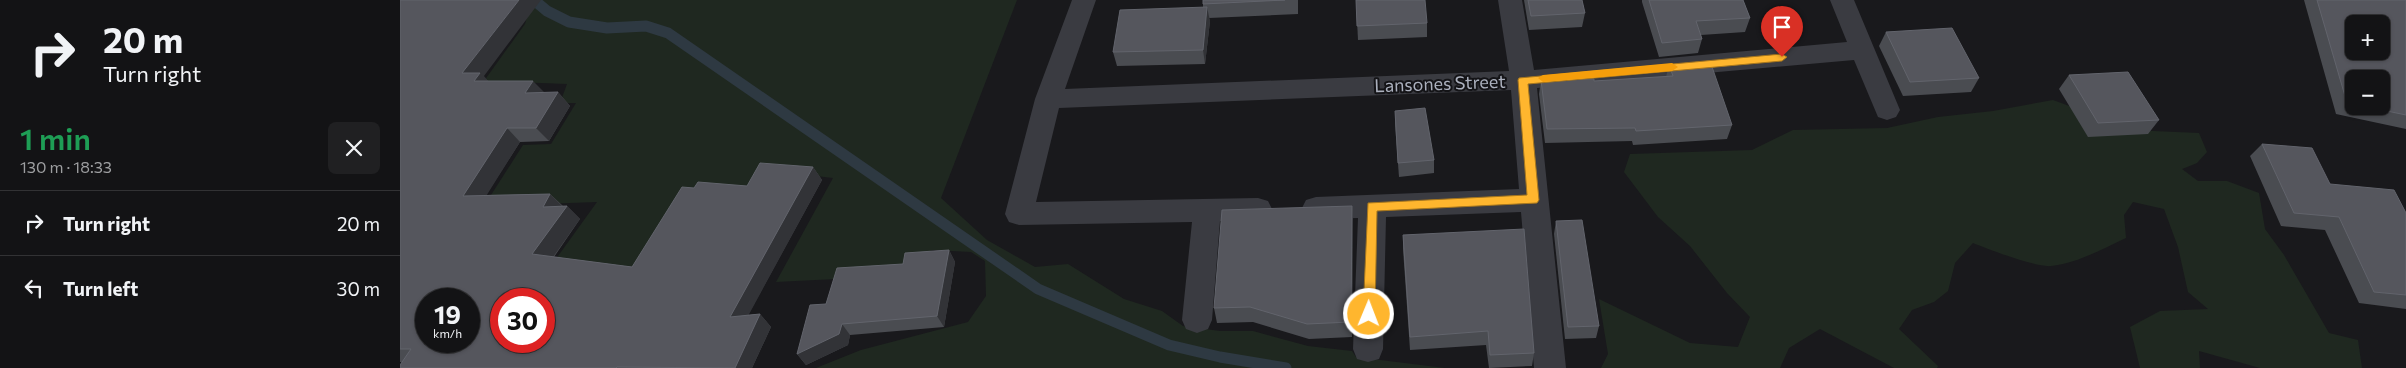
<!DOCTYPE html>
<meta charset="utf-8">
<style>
body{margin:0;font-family:Commissioner,sans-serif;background:#202022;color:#f1f3f6;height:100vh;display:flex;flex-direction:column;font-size:19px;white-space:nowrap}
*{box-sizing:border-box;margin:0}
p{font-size:16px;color:#9d9ea0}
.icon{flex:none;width:28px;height:28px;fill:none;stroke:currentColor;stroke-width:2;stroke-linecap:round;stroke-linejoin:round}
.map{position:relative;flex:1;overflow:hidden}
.drawer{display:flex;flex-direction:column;background:#131315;width:400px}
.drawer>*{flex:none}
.hud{background:#131315;color:#f1f3f6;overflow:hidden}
.controls{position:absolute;left:1945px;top:15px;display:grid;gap:10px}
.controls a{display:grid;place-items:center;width:45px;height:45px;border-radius:8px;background:#131315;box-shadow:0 1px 4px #0004,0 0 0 1px #323234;font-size:25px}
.speed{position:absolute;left:15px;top:288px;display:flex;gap:10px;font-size:25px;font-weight:700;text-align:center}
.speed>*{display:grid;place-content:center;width:65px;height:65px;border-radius:50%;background:#131315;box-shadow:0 1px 4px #0004,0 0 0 1px #323234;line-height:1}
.speed small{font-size:12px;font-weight:400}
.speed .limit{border:8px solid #d22;background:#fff;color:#111}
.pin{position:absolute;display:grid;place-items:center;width:42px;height:42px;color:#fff;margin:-51px -21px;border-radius:50% 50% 50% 0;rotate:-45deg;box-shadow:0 0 5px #0007}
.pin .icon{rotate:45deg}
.me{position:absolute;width:55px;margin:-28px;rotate:1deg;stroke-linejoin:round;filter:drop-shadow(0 0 4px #0008)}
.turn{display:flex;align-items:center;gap:18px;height:105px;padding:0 20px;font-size:22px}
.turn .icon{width:65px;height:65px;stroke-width:2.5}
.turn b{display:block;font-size:35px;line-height:42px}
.round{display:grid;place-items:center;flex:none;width:52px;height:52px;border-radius:8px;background:#202022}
.head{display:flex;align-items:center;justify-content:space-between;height:85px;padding:0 20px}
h1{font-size:30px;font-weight:600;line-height:38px;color:#1e9e55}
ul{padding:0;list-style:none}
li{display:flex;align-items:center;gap:15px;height:65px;padding:0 20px;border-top:1px solid #323234}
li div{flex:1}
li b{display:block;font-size:19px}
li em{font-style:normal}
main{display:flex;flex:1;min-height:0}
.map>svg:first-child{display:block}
.green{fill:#1f2820}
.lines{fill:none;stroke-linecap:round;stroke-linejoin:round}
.stream{stroke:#2e3942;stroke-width:11}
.street{fill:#3a3b41;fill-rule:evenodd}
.wall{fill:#4a4c51;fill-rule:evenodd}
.shaded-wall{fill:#323337}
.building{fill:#55565d;stroke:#62646c;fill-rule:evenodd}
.route{fill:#ffb62e;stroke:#a6761e}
.slow{fill:#f59e0b}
.labels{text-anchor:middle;stroke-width:4;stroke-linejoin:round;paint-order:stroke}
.street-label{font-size:18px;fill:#abb0bd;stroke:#141417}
</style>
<main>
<section class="drawer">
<div class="hud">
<div class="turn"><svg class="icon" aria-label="right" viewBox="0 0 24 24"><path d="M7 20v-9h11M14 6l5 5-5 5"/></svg><div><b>20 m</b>Turn right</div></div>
</div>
<div class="head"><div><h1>1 min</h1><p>130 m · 18:33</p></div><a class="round"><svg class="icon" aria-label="close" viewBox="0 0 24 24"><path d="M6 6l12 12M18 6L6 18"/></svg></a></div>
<ul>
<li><svg class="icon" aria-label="right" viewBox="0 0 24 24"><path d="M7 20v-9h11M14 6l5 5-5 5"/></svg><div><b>Turn right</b></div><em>20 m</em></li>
<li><svg class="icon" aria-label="left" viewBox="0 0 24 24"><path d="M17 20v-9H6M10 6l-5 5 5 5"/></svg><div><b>Turn left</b></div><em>30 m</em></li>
</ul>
</section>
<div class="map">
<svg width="2006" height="368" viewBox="0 0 2006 368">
<rect width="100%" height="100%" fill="#19191c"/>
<g class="green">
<path d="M117,0H617L541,198L587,240L635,267L668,264L724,299L762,311L783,326L820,331H853L908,346L952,351L956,357L1045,368H416L461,350L568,322L586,296L585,261L571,252L533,250L517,255L502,267L475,277L376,282L433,178L365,170L351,193L242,270L153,263L197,202L84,206L123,145L151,144L176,103H160L167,84L84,81L125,24L127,17Z"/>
<path d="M1653,100L1672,107L1685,128L1799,133L1807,152L1797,163L1782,169L1798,181H1827L1859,193L1865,229L1884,255L1929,333L1958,340L1962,368H1860L1799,351L1800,368H1740L1730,327L1760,311L1808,309L1788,292L1778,247L1764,209L1733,202L1724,215L1726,238C1702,249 1678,263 1651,266C1637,268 1588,249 1573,243L1555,263L1548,291L1534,302L1512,310L1499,329L1538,366L1537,368H1494L1420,329L1389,348L1380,368H1201L1208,354L1199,299L1290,343L1338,347L1350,317L1327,293L1290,246L1258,217L1224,172L1230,154L1352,150L1393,130L1487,128L1538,117L1593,111Z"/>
</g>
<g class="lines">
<path class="stream" d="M134,0L147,11L169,22L207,28L246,26L268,33L638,289L769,345L820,357L886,368"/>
<path class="street" d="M672,0H696L665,89L1109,71L1098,0H1122L1134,70L1447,42L1430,0H1454L1500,110L1496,117L1487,120L1478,117L1454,60L1137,88L1166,368H1134L1121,212L986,217L983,349L979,359L968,362L957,359L953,349L958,218L916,219L906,216L902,208L906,200L916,197L1119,189L1111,90L659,108L636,202L858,198L868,201L872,209L868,217L858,220L820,221L812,320L808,329L797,333L786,329L782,320L792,222L619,225L609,222L605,214L635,99Z"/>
</g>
<g class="wall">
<path d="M0,0L88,81L144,93L158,92L170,106L149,141L120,142L86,195L150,194L163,206H167L180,219L154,257L232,267L294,188L347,186L413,167L422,180L348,315L360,314L371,327L352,368H0L2,362H0Z"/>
<path d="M803,0H898V14L809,18L810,21L805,64L717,66L713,52L803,7Z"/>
<path d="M956,0L1027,23V37L958,40Z"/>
<path d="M1124,0H1182L1185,13L1182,27L1129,30Z"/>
<path d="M1242,0H1343L1350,18L1345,32L1301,35L1302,39L1298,53L1259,57L1242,2Z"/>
<path d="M1904,0H2006V129L1936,114ZM1954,79L1981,106H1954Z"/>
<path d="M1486,32L1579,78L1571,92L1503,96L1479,46Z"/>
<path d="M1269,65L1332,125L1327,139L1233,145L1232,141L1145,143L1139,94L1141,80L1194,81L1266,77Z"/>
<path d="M1669,75L1759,120L1748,134L1688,137L1659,89Z"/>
<path d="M995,111L1034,160V173L999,177L995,124Z"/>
<path d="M1862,144L1930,184L2006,213V309L1959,303L1925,230L1881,226L1850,156Z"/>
<path d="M952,206L953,222L952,337L909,339L853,322L817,323L814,308Z"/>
<path d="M1156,221L1199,326L1196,338L1165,339L1154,234Z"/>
<path d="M1003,235L1134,353L1132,366L1089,368L1086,345L1010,350L1003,249Z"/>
<path d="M549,250L555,262L544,327L450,335L448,345L406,365L397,354L426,304L503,264Z"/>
</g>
<g class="shaded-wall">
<path d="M119,0H141L84,76L93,87L87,95L62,73Z"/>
<path d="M807,7L810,21L805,64L803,50Z"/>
<path d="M133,81L146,94L125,93Z"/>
<path d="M158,92L170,106L149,141L136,128Z"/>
<path d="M107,128L120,142L78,209L63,196Z"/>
<path d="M413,167L422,180L341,329L330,317Z"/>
<path d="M150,194L163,207H143Z"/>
<path d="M167,206L180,219L146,267L132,254Z"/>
<path d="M952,206L953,222L952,337L951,322Z"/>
<path d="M549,250L555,262L544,327L537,316Z"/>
<path d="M360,314L371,327L352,368H335Z"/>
<path d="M442,324L450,335L448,345L406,365L397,354Z"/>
</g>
<g class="building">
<path d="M0,0H119L62,73H80L74,81H133L125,93L158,92L136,128H107L63,196L150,194L143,207L167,206L132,254L232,267L282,187L294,188L298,182L347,186L360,163L413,167L330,317L360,314L335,368L217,367L216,368H0V365L11,349H0ZM26,299H69V341H26ZM101,299H144V341H101Z"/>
<path d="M803,0H885L803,4Z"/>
<path d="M956,0H1025L1027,23L957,26Z"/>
<path d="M1128,0H1182L1185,13L1131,16Z"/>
<path d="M1249,0H1343L1350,18L1296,21L1302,39L1262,43Z"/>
<path d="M1917,0H2006V115L1963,106H1981V79H1954V104L1947,103ZM1954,24H1981V51H1954Z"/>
<path d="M807,7L803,50L713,52L720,10Z"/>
<path d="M1552,28L1579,78L1510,82L1486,32Z"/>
<path d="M1310,61L1332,125L1236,131L1235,128L1147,129L1141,80L1194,79V81L1273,76L1269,65Z"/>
<path d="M1728,72L1759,120L1698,123L1669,75Z"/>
<path d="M1025,108L1034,160L998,163L995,111Z"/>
<path d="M1862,144L1912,148L1930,184L1994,190L2006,213V295L1974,292L1939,217L1894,213Z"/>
<path d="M952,206L951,322L907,324L850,307L814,308L822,210Z"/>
<path d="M1182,220L1199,326L1168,327L1156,221Z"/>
<path d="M1124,229L1134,353L1090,355L1088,331L1010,337L1003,235Z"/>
<path d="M549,250L537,316L442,324L439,334L397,354L410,305L426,304L437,268L503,264L505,253Z"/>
</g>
<path class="route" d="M1382,54L1387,57L1382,61L1128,84L1139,200L1137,203L977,211L975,314L969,319L965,318L963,314L968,203L1127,195L1118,80L1119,78Z"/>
<path class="slow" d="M1272,63L1278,67L1272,71L1143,82L1138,78L1143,75Z"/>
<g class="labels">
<g class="street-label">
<text transform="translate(1040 84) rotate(-2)" y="6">Lansones Street</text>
</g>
</g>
</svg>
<div class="controls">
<a>+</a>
<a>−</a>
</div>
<div class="speed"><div>19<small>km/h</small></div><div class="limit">30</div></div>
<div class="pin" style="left:1382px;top:57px;background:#d93025"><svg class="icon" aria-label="arrive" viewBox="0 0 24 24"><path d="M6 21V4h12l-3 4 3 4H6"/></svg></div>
<svg class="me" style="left:969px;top:314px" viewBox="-20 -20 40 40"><circle r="17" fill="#ffb62e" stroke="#fff" stroke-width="3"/><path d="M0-11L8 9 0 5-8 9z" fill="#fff"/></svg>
</div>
</main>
